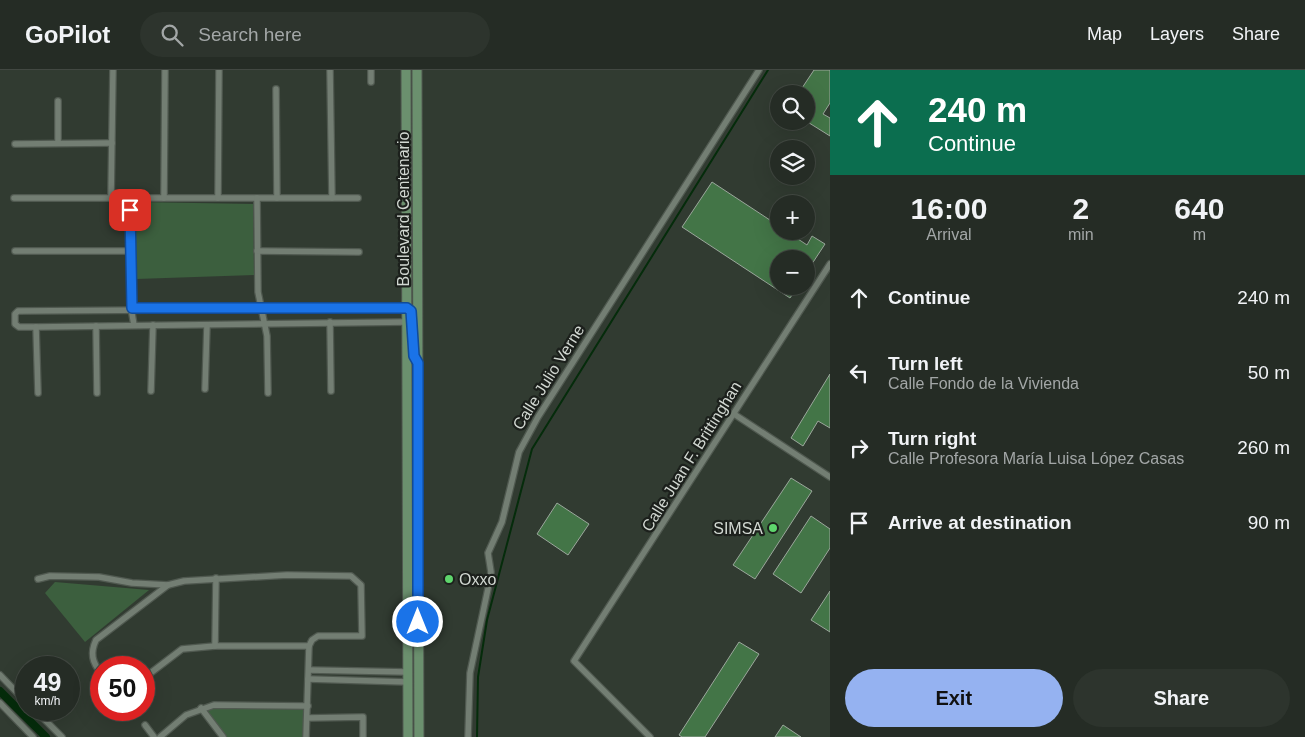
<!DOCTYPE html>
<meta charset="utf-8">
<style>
body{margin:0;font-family:Helvetica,sans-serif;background:#2d342d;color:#f1f3f6;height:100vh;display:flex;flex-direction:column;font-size:19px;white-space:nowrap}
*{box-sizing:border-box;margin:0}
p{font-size:16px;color:#a3a7a7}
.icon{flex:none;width:28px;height:28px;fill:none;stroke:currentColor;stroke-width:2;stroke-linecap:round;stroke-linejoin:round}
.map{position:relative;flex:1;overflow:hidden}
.sheet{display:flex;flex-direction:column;background:#252c25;width:475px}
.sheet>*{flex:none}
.hud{background:#0b6e4f;color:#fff;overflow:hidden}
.tools{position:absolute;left:770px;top:15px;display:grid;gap:10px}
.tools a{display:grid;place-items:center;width:45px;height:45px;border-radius:50%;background:#252c25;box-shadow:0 5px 20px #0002,0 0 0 1px #424842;font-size:25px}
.speed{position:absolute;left:15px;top:586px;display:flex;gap:10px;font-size:25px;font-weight:700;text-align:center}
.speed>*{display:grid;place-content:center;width:65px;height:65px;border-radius:50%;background:#252c25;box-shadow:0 5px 20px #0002,0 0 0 1px #424842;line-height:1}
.speed small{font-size:12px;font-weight:400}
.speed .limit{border:8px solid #d22;background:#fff;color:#111}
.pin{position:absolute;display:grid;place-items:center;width:42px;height:42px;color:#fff;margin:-21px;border-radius:10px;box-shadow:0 2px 8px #0006}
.me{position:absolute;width:55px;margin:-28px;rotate:0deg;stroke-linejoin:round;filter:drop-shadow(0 0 4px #0008)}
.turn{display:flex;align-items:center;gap:18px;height:105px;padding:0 15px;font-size:22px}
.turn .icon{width:65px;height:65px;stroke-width:2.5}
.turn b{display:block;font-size:35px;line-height:42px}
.eta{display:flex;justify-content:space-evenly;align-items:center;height:85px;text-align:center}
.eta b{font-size:30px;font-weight:800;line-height:35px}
.action{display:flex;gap:10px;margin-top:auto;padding:10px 15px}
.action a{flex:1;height:58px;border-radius:30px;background:#95b2f1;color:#111;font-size:20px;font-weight:800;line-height:58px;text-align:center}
.action a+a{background:#2d342d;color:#f1f3f6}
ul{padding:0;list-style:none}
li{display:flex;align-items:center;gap:15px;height:75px;padding:0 15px}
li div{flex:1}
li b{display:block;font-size:19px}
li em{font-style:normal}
header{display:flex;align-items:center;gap:30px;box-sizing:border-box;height:70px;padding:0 25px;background:#252c25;border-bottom:1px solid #424842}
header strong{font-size:24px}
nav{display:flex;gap:28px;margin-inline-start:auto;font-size:18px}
.search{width:350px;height:45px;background:#2d342d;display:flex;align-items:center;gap:12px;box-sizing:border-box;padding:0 18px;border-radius:28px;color:#a3a7a7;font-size:19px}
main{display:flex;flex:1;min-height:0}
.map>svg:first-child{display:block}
.green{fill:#3c5f3e}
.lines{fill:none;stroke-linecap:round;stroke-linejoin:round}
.stream{stroke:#052c0b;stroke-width:2}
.canal{stroke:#052c0b;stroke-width:8}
.building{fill:#437547;stroke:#9ba79c}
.street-casing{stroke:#505950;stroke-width:8}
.secondary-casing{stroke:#505950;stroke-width:11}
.street{stroke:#737e73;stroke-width:5.5}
.secondary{stroke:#6b906e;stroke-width:9}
.route-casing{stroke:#114b97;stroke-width:12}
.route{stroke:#1a73e8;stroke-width:9}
.poi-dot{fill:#5ed56c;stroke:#1c201c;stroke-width:2}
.labels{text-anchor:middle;stroke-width:4.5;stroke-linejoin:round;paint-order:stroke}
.street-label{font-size:16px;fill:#d2d8d2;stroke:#1c201c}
.poi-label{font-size:16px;fill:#d2d8d2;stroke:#1c201c;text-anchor:end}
</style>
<header>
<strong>GoPilot</strong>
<div class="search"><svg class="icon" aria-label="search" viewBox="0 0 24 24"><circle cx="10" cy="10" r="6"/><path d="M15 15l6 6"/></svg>Search here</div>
<nav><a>Map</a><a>Layers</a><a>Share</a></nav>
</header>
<main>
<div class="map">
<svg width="830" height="667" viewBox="0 0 830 667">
<rect width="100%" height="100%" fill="#313b31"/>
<g class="green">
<path d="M136,132L253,134L254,205L136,209Z"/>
<path d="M55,512L149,520L85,572L45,523Z"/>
<path d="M215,637L304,639L303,667H227L205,639Z"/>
</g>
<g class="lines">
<path class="stream" d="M477,667L478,607L487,550L532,379L768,0"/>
<path class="canal" d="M0,621L46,667"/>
</g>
<g class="building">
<path d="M814,0H830V33L823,44L830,48V66L806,51V24H798Z"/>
<path d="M712,112L779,156V161H786L807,175L812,166L825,174L806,203V189H779V216H798L790,228L682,157Z"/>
<path d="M830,304V358L818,351L803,376L791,368Z"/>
<path d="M791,408L812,421L755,509L733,495Z"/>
<path d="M557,433L589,454L568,485L537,464Z"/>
<path d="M811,446L830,459V478L801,523L773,504Z"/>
<path d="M830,521V562L811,550Z"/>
<path d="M739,572L759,584L705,667H682L679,665Z"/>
<path d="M783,655L801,667H775Z"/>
</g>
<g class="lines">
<defs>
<g id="street">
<path d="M330,0L332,128"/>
<path d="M371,12V0"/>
<path d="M276,19L277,128"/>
<path d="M58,31V73"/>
<path d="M15,74L112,73"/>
<path d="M14,128H358"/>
<path d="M111,128L113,0"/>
<path d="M130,128L131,238L134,255"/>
<path d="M164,128L165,0"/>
<path d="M218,128L219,0"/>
<path d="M257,128L258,222L267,266L268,323"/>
<path d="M15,181H130"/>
<path d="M257,181L359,182"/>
<path d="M407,238L18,241L15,244V254L19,257H36L407,252"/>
<path d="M330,252L331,321"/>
<path d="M96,256L97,323"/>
<path d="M36,257L38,323"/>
<path d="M205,319L207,255"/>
<path d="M151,321L153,255"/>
<path d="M734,344L830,407"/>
<path d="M38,509L50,506L99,507L132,513L168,515L184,511L287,505L351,506L361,515L362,566H318L312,570L309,576H215L182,579L144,608"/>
<path d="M215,576L216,508"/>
<path d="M309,600L407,602"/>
<path d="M101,603C92,592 90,583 96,570L168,515"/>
<path d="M0,605L26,632"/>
<path d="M308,609L408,612"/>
<path d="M0,633L33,667"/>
<path d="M201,638L223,667"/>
<path d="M35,640L62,667"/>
<path d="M132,640L134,642"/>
<path d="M307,648L363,647V667"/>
<path d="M145,655L154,667"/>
<path d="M160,667L186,645L214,635L308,636"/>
<path d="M306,667L309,576"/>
<path d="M468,667L470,603L489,514L491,502L488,483L502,452L519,382L538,347L759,0"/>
<path d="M650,667L574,591L830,194"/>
</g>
<g id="secondary">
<path d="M406,0L408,667"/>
<path d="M417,0L419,667"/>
</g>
</defs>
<use href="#street" class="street-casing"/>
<use href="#secondary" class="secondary-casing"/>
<use href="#street" class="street"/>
<use href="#secondary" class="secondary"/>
</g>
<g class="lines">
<defs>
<path id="route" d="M130,140L132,238H407L411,241L414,286L418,293V552"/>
</defs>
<use href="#route" class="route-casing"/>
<use href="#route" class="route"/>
</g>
<g class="poi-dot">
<circle cx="773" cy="458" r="5"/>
<circle cx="449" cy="509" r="5"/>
</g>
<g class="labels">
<g class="street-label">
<text transform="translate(403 139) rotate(-90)" y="6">Boulevard Centenario</text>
<text transform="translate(548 307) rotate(-58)" y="6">Calle Julio Verne</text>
<text transform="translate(691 386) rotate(-58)" y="6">Calle Juan F. Brittinghan</text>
</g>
<g class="poi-label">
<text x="763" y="464">SIMSA</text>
<text x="459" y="515" text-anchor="start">Oxxo</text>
</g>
</g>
</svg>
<div class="tools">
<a><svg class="icon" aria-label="search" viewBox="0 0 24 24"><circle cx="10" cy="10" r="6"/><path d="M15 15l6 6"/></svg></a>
<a><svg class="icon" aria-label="layers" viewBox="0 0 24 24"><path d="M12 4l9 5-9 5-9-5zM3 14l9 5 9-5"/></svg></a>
<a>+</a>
<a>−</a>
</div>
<div class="speed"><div>49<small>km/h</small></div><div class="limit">50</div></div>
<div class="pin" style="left:130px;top:140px;background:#d93025"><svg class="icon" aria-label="arrive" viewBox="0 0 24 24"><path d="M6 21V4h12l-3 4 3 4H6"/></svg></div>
<svg class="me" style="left:418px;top:552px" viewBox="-20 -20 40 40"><circle r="17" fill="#1a73e8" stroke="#fff" stroke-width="3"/><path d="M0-11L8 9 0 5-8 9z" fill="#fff"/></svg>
</div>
<section class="sheet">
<div class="hud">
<div class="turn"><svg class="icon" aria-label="ahead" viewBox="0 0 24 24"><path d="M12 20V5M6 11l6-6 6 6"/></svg><div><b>240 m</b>Continue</div></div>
</div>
<div class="eta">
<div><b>16:00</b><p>Arrival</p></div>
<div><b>2</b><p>min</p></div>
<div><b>640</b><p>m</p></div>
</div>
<ul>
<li><svg class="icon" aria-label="ahead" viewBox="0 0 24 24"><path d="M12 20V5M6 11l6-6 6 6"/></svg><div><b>Continue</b></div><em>240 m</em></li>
<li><svg class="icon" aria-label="left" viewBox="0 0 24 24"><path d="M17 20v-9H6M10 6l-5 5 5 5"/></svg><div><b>Turn left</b><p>Calle Fondo de la Vivienda</p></div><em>50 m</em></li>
<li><svg class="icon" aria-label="right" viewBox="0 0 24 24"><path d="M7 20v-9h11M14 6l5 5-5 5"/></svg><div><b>Turn right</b><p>Calle Profesora María Luisa López Casas</p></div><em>260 m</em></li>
<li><svg class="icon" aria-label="arrive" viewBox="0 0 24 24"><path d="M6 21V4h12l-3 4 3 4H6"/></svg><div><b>Arrive at destination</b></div><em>90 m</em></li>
</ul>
<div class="action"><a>Exit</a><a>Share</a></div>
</section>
</main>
